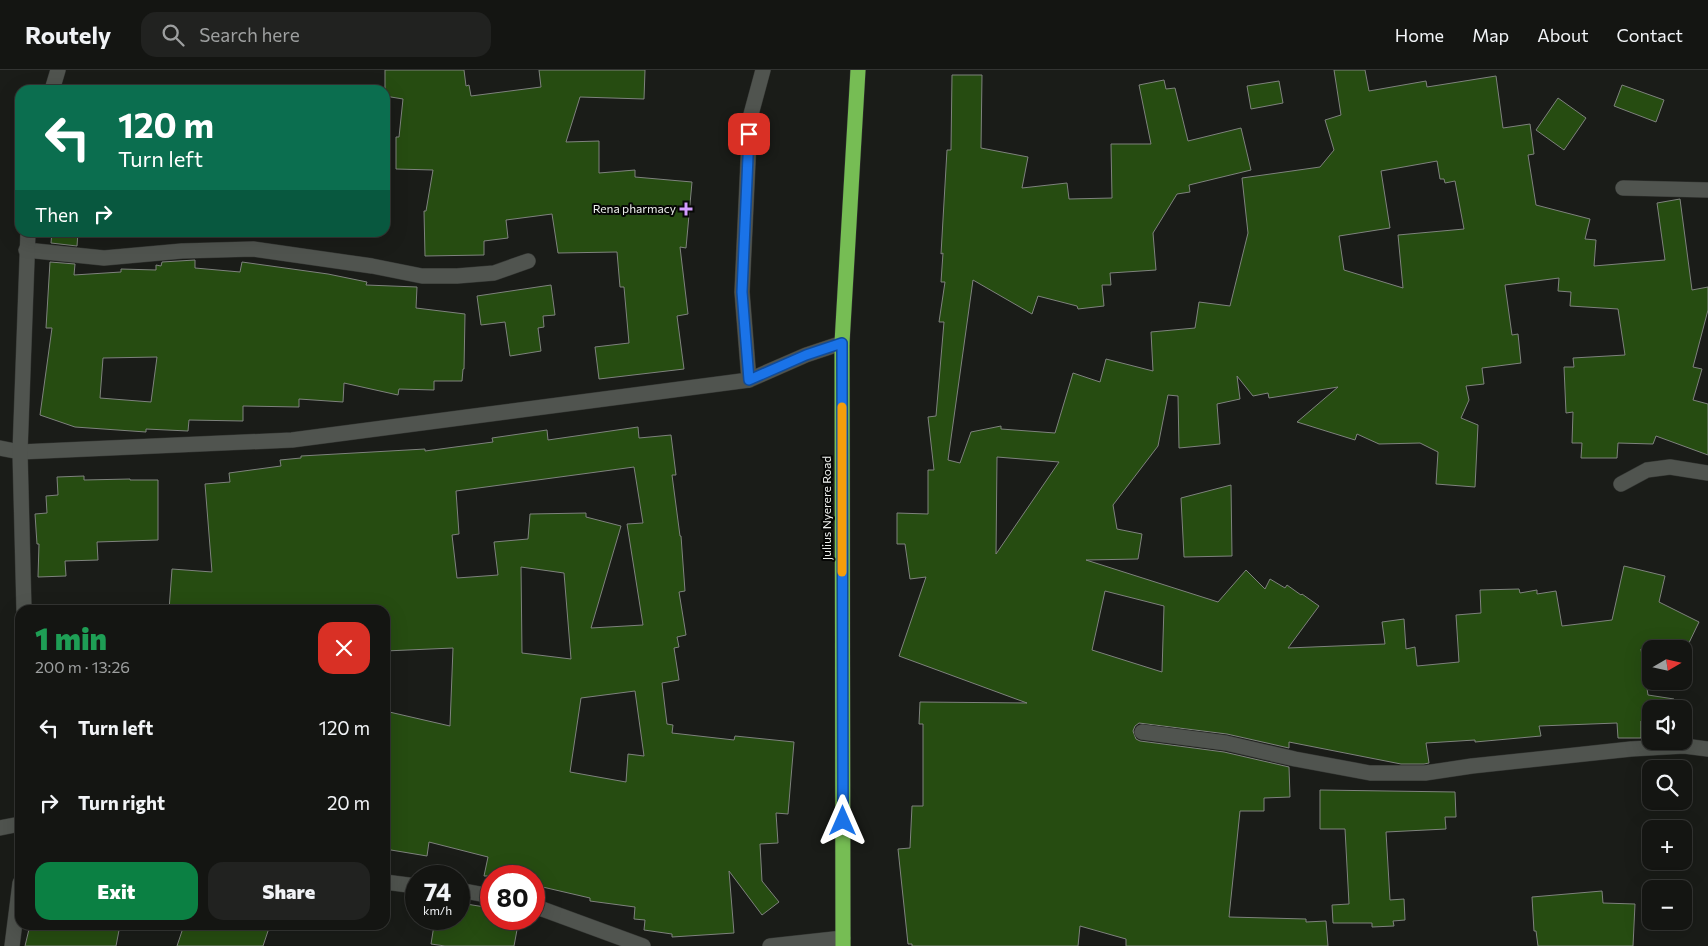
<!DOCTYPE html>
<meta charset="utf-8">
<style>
body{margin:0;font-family:Commissioner,sans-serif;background:#212220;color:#f1f3f6;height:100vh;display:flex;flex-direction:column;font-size:19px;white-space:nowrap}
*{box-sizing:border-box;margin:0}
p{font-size:16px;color:#9d9f9f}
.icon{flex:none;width:28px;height:28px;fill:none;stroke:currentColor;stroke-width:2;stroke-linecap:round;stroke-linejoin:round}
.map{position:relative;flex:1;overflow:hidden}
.details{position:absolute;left:15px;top:535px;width:375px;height:325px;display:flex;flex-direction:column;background:#141512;border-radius:15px;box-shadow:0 5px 20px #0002,0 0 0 1px #333432}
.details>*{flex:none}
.banner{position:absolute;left:15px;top:15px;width:375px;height:152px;border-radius:15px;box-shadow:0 5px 20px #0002,0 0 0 1px #333432;background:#0b6e4f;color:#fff;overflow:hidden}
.needle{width:32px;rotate:81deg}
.buttons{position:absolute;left:1642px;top:570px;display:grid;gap:10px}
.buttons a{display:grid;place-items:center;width:50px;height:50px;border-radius:10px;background:#141512;box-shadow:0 5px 20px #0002,0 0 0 1px #333432;font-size:25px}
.speed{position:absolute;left:405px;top:795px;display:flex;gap:10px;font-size:25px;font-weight:700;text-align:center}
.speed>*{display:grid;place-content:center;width:65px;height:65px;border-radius:50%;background:#141512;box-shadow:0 5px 20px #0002,0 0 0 1px #333432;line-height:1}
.speed small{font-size:12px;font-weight:400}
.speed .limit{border:8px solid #d22;background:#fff;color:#111}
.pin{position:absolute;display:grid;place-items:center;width:42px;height:42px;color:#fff;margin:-21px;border-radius:10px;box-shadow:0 2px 8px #0006}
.me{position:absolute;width:55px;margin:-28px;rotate:0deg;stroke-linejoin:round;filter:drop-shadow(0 0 4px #0008)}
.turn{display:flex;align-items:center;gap:18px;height:105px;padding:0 20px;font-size:22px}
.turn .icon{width:65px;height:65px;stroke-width:2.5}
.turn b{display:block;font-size:35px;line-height:42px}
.then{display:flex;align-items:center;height:48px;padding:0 20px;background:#0003;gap:10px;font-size:19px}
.round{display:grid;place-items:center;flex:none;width:52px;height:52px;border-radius:15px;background:#212220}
.overview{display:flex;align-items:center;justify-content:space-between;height:85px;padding:0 20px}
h1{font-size:30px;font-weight:800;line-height:38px;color:#1e9e55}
.cta{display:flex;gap:10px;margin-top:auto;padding:10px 20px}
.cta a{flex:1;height:58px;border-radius:15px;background:#0b8043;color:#fff;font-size:20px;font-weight:800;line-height:58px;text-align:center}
.cta a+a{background:#212220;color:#f1f3f6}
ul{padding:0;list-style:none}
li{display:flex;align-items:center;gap:15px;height:75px;padding:0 20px}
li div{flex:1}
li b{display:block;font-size:19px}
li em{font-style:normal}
header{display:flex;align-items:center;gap:30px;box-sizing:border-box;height:70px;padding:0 25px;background:#141512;border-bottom:1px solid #333432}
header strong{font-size:24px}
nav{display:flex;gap:28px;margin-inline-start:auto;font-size:18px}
.search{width:350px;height:45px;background:#212220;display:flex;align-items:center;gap:12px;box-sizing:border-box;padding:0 18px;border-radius:15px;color:#9d9f9f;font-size:19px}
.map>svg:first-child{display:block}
.building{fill:#264c11;stroke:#7e827d;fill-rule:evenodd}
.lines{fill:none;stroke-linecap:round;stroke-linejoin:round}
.street-casing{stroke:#343633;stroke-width:16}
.secondary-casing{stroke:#343633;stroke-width:16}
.highway-casing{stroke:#343633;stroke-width:16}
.street{stroke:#50544f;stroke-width:15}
.secondary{stroke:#50544f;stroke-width:15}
.highway{stroke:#76bd54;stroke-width:15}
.route-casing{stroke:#114b97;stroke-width:12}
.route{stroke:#1a73e8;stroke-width:9}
.slow{stroke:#f59e0b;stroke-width:9}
.poi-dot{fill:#d29dfd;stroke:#060705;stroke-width:2}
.labels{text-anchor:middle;stroke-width:4;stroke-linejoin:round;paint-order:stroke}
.poi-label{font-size:12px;fill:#eef0ed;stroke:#060705;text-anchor:end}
.street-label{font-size:12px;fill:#eef0ed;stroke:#060705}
</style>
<header>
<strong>Routely</strong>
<div class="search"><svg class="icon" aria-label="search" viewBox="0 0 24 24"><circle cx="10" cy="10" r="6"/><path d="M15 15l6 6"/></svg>Search here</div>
<nav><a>Home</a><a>Map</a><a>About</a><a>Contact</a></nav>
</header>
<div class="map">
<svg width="1708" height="876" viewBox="0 0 1708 876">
<rect width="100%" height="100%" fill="#1a1c18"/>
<g class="building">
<path d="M385,0H464L466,16L469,15L471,26L541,17L539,0H645L644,29L580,27L566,72L599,71V103L635,100V107L692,112L686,178L680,177L688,244L677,246L684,299L599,309L595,277L629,273L624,217H620L617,182L558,183L552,144L506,150L508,168L484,171V185L425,186L424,141H426L433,100L396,99V67H399L403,29L385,26Z"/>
<path d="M1334,0H1365L1369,21L1426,11L1427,17L1496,6L1503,58L1530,54L1534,84L1528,85L1536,135L1590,149L1585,169L1596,170L1594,196L1665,190L1657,133L1680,129L1692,220L1708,217V240L1693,297L1702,299L1693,330L1708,334V385L1656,366L1653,374L1618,373L1617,388H1581L1582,373H1572L1573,342L1566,343L1564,297H1574L1573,288L1625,285L1618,239L1570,236L1571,222L1558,221L1559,208L1505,215L1512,265L1518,264L1521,293L1482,298L1484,314L1466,316L1469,330L1461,348L1478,355L1475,417L1436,414L1438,382L1420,373L1379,374L1357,364L1355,370L1297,352L1338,317L1269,328L1268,323L1253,326L1237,306L1240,329L1217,334L1220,374L1179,378L1178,326L1168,325L1158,376L1113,435L1117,459L1142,464L1138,489L1086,490L1218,532L1246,500L1265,519L1270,509L1285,518L1287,515L1301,525L1302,524L1319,536L1288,578L1385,574L1382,552L1404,549L1406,579L1415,577L1417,596L1459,592L1456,545L1481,543L1480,520L1519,519L1520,523L1537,520V524L1556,521L1562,556L1612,550L1624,496L1665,506L1659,532L1699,552L1686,579H1641L1648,625L1674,629L1673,639H1651V650L1641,651V668H1618L1617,653L1539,656L1541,666L1475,672V670L1426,673L1429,693L1424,694H1401L1289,672V678L1227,664L1139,653L1135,656L1133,661L1136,669L1140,671L1224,682L1289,697L1290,727L1264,728V741H1240L1229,847L1306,849V852L1326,851L1328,876H1126V869L1080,856L1078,876H912V874H908L898,779L910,778L912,736H923V654H919L920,632L1027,633L899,586L926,507L910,509L905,474H897V443L928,444V400H934L928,347L936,346L944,252H939L945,212H941L943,183L941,184L947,80H951L952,5H982L981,78L1028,87L1022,118L1067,113L1069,129L1112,128L1111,74H1151L1139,15L1164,10L1166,19L1175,18L1188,71L1241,58L1251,100L1189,115L1190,122L1177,124L1153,163L1156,200L1110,203L1111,215H1102L1104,236L1078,239L1077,236L1038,226L1032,244L973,210L948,390L960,393L971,362L1001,356V359L1055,363L1073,303L1100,312L1106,289L1153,301L1151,262L1195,258L1199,232L1230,236L1248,163L1242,108L1320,97L1334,80L1325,50L1341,45ZM1437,91L1440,109H1444L1445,113L1455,111L1464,159L1398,165L1403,218L1344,200L1339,166L1390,158L1381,101ZM997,387L1059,392L996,484ZM1105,521L1164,536L1162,602L1092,580Z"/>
<path d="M1279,11L1283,33L1251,39L1247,16Z"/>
<path d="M1622,15L1664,30L1656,52L1614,36Z"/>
<path d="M1558,28L1586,48L1564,80L1536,60Z"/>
<path d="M52,162H78L77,176L51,173Z"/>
<path d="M195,190V198L240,202L242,192L328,204L367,212L366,215L417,217L416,238L465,244L464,299H463L462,311H434V320L399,319L398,325L344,313L343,332L299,329V337L243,336V351L189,350L188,361L146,359V362L75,357L40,345L52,258H46L50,192L75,194L74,205L121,202V199L156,200V195L161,196L162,192ZM157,287L151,332L100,328L103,288Z"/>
<path d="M551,215L555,245L543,246L544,257L538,258L541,281L510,286L505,252L481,255L477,226Z"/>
<path d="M638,357L639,368L671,365L676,405H672L680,466H681L685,521L679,522L686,565L677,567L679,577L674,578L679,610L662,613L667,654L673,655L672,663L734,670L735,666L794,672L788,744L776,743L778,773L760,774L762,811L779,832L762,845L729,801L734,863L672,867V864L644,860L645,850L634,849L635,837L590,831V828L534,815V806H484L488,787L429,772L427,786L385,779V641L450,656L453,578L385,581V540H169L172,499L212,502L205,414L230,412L229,403L281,396L280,390L301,388V386L425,379V381L493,372L492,368L547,360L548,370ZM634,397L643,453L627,454L643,555L591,558L621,456L586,447V443L530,444L528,469L494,472L498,505L457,508L452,465L459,464L456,421ZM521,497L564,503L571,589L522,583ZM635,621L644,686L628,684L626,712L570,702L581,628Z"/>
<path d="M84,406V410L130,409V410H158V470L97,472L98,490L65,491L66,506L38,507L39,474H37L35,444L47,443L46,426L58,425L57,407Z"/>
<path d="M1231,415L1232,486L1184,487L1181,428Z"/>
<path d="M1320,720L1455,722L1456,747H1445L1446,759L1386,762L1390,830L1404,829L1405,850L1393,851L1394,856L1372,857V853H1333L1332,835L1349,834L1345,759H1320Z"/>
<path d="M1602,821L1603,833L1635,834L1633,876H1538L1536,861H1534L1532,827Z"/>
<path d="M460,833L491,838V849H519L514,876H445L431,874L435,849H459Z"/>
<path d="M30,855H120L116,876H25Z"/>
<path d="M184,855H270L263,876H177Z"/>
</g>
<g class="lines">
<defs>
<g id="street">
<path d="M1623,118L1708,120"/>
<path d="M26,180L104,188L182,181L253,179L372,196L422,206H457L494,203L528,191"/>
<path d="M749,310L742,222L750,48L763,0"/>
<path d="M0,378L20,382L292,370L749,310L806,285L842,273"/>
<path d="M1621,414L1647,400L1670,397L1708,403"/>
<path d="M1142,662L1226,673L1295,689L1370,703H1425L1472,696L1631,679L1684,676L1708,679"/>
<path d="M0,758L20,754"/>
<path d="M385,812L416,816"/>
<path d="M459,820L491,826"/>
<path d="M534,836L643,876"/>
<path d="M770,876L843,868"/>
</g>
<g id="secondary">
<path d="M52,20L58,0"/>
<path d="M24,540L20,382L28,162"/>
<path d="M12,876L20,813"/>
</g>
<path id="highway" d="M843,876L842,273L858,0"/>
</defs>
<use href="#street" class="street-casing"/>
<use href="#secondary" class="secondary-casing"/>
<use href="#highway" class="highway-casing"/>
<use href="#street" class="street"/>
<use href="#secondary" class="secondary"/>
<use href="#highway" class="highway"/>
</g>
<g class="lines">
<defs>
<path id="route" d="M749,64L742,222L749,310L806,285L842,273L843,751"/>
</defs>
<use href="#route" class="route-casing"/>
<use href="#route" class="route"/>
<path class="slow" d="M842,337V502"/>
</g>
<path class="poi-dot" d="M683.5 131.5h5v5h5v5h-5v5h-5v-5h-5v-5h5z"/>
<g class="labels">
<g class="poi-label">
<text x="676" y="143">Rena pharmacy</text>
</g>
<g class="street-label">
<text transform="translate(827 438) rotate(-90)" y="4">Julius Nyerere Road</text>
</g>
</g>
</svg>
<div class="buttons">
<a><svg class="needle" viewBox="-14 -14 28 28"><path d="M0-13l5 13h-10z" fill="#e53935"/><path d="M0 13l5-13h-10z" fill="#9d9f9f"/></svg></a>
<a><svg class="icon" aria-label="sound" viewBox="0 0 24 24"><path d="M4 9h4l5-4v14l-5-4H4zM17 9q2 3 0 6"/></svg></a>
<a><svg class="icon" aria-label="search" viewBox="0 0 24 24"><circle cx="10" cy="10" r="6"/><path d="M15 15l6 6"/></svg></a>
<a>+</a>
<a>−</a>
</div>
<div class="speed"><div>74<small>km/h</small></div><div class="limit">80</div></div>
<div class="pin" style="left:749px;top:64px;background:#d93025"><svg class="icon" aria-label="arrive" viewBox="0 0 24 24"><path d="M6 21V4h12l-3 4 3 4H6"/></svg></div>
<svg class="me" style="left:843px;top:751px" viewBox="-20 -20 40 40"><path d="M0-17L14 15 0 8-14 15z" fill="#1a73e8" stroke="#fff" stroke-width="4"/></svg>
<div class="banner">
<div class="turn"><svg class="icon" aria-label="left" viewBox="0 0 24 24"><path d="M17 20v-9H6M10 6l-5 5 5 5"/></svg><div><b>120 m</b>Turn left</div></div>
<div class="then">Then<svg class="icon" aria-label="right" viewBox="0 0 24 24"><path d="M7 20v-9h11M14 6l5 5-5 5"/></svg></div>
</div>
<section class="details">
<div class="overview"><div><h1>1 min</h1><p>200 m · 13:26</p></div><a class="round" style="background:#d93025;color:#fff"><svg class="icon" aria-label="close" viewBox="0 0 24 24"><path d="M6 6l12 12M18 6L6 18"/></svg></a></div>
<ul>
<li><svg class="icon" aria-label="left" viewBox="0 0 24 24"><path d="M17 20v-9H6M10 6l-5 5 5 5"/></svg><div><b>Turn left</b></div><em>120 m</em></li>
<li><svg class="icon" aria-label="right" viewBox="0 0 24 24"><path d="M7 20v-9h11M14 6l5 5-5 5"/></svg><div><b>Turn right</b></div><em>20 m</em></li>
</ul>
<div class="cta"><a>Exit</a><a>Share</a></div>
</section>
</div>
